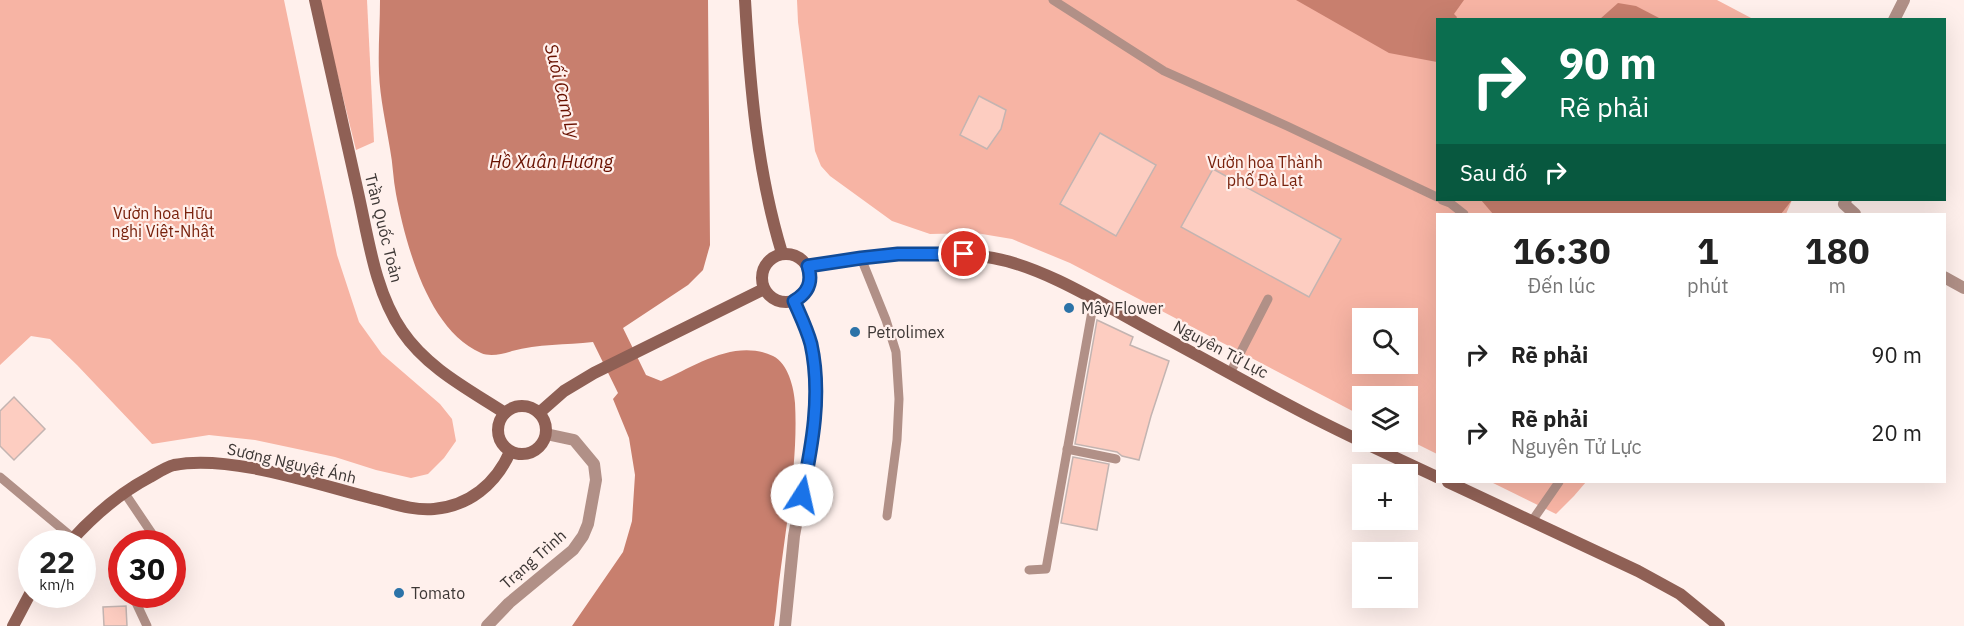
<!DOCTYPE html>
<html lang="vi">
<meta charset="utf-8">
<style>
body{margin:0;font-family:"IBM Plex Sans",sans-serif;background:#f6f6f6;color:#222;height:100vh;display:flex;flex-direction:column;font-size:22px;white-space:nowrap}
*{box-sizing:border-box;margin:0}
p{font-size:20px;color:#767676}
.icon{flex:none;width:33px;height:33px;fill:none;stroke:currentColor;stroke-width:2;stroke-linecap:round;stroke-linejoin:round}
.map{position:relative;flex:1;overflow:hidden}
.sheet{position:absolute;left:1436px;top:213px;width:510px;height:270px;display:flex;flex-direction:column;background:#fff;border-radius:0px;box-shadow:0 6px 24px #0002}
.sheet>*{flex:none}
.guide{position:absolute;left:1436px;top:18px;width:510px;height:183px;border-radius:0px;box-shadow:0 6px 24px #0002;background:#0b6e4f;color:#fff;overflow:hidden}
.tools{position:absolute;left:1352px;top:308px;display:grid;gap:12px}
.tools a{display:grid;place-items:center;width:66px;height:66px;border-radius:0px;background:#fff;box-shadow:0 6px 24px #0002;font-size:30px}
.speed{position:absolute;left:18px;top:530px;display:flex;gap:12px;font-size:30px;font-weight:700;text-align:center}
.speed>*{display:grid;place-content:center;width:78px;height:78px;border-radius:50%;background:#fff;box-shadow:0 6px 24px #0002;line-height:1}
.speed small{font-size:15px;font-weight:400}
.speed .limit{border:9px solid #d22;background:#fff;color:#111}
.pin{position:absolute;display:grid;place-items:center;width:51px;height:51px;color:#fff;margin:-26px;border:3px solid #fff;border-radius:50%;box-shadow:0 2px 6px #0007}
.me{position:absolute;width:66px;margin:-33px;rotate:10deg;stroke-linejoin:round;filter:drop-shadow(0 0 4px #0008)}
.turn{display:flex;align-items:center;gap:21px;height:126px;padding:0 24px;font-size:27px}
.turn .icon{width:78px;height:78px;stroke-width:2.5}
.turn b{display:block;font-size:42px;line-height:51px}
.then{display:flex;align-items:center;height:57px;padding:0 24px;background:#0003;gap:12px;font-size:22px}
.eta{display:flex;justify-content:space-evenly;align-items:center;height:102px;text-align:center}
.eta b{font-size:36px;font-weight:800;line-height:42px}
ul{padding:0;list-style:none}
li{display:flex;align-items:center;gap:18px;height:78px;padding:0 24px}
li div{flex:1}
li b{display:block;font-size:22px}
li em{font-style:normal}
.map>svg:first-child{display:block}
.green{fill:#f7b4a4;fill-rule:evenodd}
.water{fill:#c87f6e}
.building{fill:#fdcdc1;stroke:#c3b4b1;stroke-width:1.5}
.lines{fill:none;stroke-linecap:round;stroke-linejoin:round}
.lane{stroke:#b19087;stroke-width:9}
.street{stroke:#b19087;stroke-width:12}
.secondary{stroke:#8f6055;stroke-width:12}
.route-casing{stroke:#114b97;stroke-width:15}
.route{stroke:#1a73e8;stroke-width:10}
.poi-dot{fill:#2c73a8;stroke:#fff0ec;stroke-width:2}
.labels{text-anchor:middle;stroke-width:4.5;stroke-linejoin:round;paint-order:stroke}
.park-label{font-size:16px;fill:#79220d;stroke:#fff0ec}
.street-label{font-size:16px;fill:#3d3735;stroke:#fff0ec}
.poi-label{font-size:16px;fill:#3d3735;stroke:#fff0ec;text-anchor:start}
.water-label{font-size:18px;font-style:italic;fill:#691100;stroke:#fff0ec}
</style>
<div class="map">
<svg width="1964" height="626" viewBox="0 0 1964 626">
<rect width="100%" height="100%" fill="#fff0ec"/>
<g class="green">
<path d="M0,0H284L337,255L359,322L382,354L440,404L452,419L456,441L444,458L428,474L411,478L376,470L335,457L255,440L209,435L152,444L77,365L50,339L31,336L0,365Z"/>
<path d="M319,0H367L374,142L356,150Z"/>
<path d="M797,0H1717L1753,19L1437,20V200H1792L1786,214H1437V454L1407,439V396H1362V416L1070,263L1012,239L976,233L930,234L892,221L830,176L821,166L815,151L798,22ZM1362,318H1407V363H1362Z"/>
<path d="M1491,482H1586L1574,496L1556,514Z"/>
</g>
<g class="water">
<path d="M380,0H708L710,245L703,270L688,285L623,328L646,375L661,381C695,366 735,338 773,356C788,363 794,388 795,403C798,458 788,513 781,567C778,587 777,606 774,626H572L623,552L632,521L635,475L629,438L613,399L618,393L593,342C566,345 538,344 512,351C503,354 490,357 481,353C428,330 406,245 396,194C393,179 393,164 390,149C386,124 380,98 379,73C378,49 380,24 380,0Z"/>
<path d="M1296,0H1464L1454,14L1457,17L1456,19L1437,20V62L1389,53Z"/>
<path d="M1618,3L1636,6L1661,19H1600Z"/>
<path d="M1481,200H1792L1781,214H1493Z"/>
</g>
<g class="building">
<path d="M979,96L1006,110L1001,129L987,149L960,135Z"/>
<path d="M1100,133L1156,165L1116,236L1060,204Z"/>
<path d="M1213,169L1341,239L1309,297L1181,227Z"/>
<path d="M1097,320L1133,337L1130,345L1169,361L1151,416L1139,460L1122,456L1117,452L1075,444Z"/>
<path d="M14,397L45,429L14,460L0,446V411Z"/>
<path d="M1073,457L1109,464L1097,530L1061,523Z"/>
<path d="M126,606L127,626H104L103,607Z"/>
</g>
<g class="lines">
<g class="lane">
<path d="M1053,0L1164,71L1287,126L1437,197"/>
<path d="M1442,200L1450,203L1464,214"/>
<path d="M861,258L886,320L896,352L899,399L897,440L887,516"/>
<path d="M1230,373L1268,299"/>
<path d="M1067,449L1116,459"/>
<path d="M0,477L73,538"/>
<path d="M124,492L155,538L156,543"/>
<path d="M1532,521L1559,482"/>
<path d="M1029,570L1046,569L1094,300"/>
<path d="M132,594L147,626"/>
</g>
<g class="street">
<path d="M1894,20L1904,0"/>
<path d="M1846,200L1844,204L1855,214"/>
<path d="M1944,277L1964,288"/>
<path d="M487,626L509,603L573,550L583,536L588,524L596,480L594,464L574,440L546,434"/>
<path d="M785,626L794,536L815,421L816,387L811,343L794,301"/>
</g>
<g class="secondary">
<path d="M315,0C329,63 343,125 357,188C368,235 374,290 402,331C427,368 468,389 505,413"/>
<path d="M745,0C750,86 757,171 782,253"/>
<circle cx="786" cy="278" r="24"/>
<path d="M808,266C869,256 932,247 993,258C1045,267 1107,307 1154,332C1203,358 1252,386 1302,412C1346,435 1392,456 1437,477"/>
<circle cx="522" cy="430" r="24"/>
<path d="M539,413L564,391L594,373L764,289"/>
<path d="M1448,482L1638,571L1680,594L1719,626"/>
<path d="M69,543C93,516 118,494 150,477C157,473 166,467 174,465C229,454 316,484 371,498C392,503 413,511 434,509C469,506 496,484 510,452"/>
<path d="M13,626L32,590"/>
</g>
</g>
<g class="lines">
<defs>
<path id="route" d="M802,495C812,446 822,394 811,344C807,329 800,315 794,301C808,293 813,282 808,266L861,258L898,254H964"/>
</defs>
<use href="#route" class="route-casing"/>
<use href="#route" class="route"/>
</g>
<g class="poi-dot">
<circle cx="1069" cy="308" r="6"/>
<circle cx="855" cy="332" r="6"/>
<circle cx="399" cy="593" r="6"/>
</g>
<g class="labels">
<g class="park-label">
<text x="1265" y="168">Vườn hoa Thành<tspan x="1265" dy="18">phố Đà Lạt</tspan></text>
<text x="163" y="219">Vườn hoa Hữu<tspan x="163" dy="18">nghị Việt-Nhật</tspan></text>
</g>
<g class="street-label">
<text transform="translate(384 228) rotate(76)" y="6">Trần Quốc Toản</text>
<text transform="translate(1221 349) rotate(28)" y="6">Nguyên Tử Lực</text>
<text transform="translate(292 463) rotate(13)" y="6">Sương Nguyệt Ánh</text>
<text transform="translate(533 559) rotate(-41)" y="6">Trạng Trình</text>
</g>
<g class="poi-label">
<text x="1081" y="314">Mây Flower</text>
<text x="867" y="338">Petrolimex</text>
<text x="411" y="599">Tomato</text>
</g>
<g class="water-label">
<text transform="translate(562 91) rotate(76)" y="6">Suối Cam Ly</text>
<text x="551" y="168">Hồ Xuân Hương</text>
</g>
</g>
</svg>
<div class="tools">
<a><svg class="icon" aria-label="search" viewBox="0 0 24 24"><circle cx="10" cy="10" r="6"/><path d="M15 15l6 6"/></svg></a>
<a><svg class="icon" aria-label="layers" viewBox="0 0 24 24"><path d="M12 4l9 5-9 5-9-5zM3 14l9 5 9-5"/></svg></a>
<a>+</a>
<a>−</a>
</div>
<div class="speed"><div>22<small>km/h</small></div><div class="limit">30</div></div>
<div class="pin" style="left:964px;top:254px;background:#d93025"><svg class="icon" aria-label="arrive" viewBox="0 0 24 24"><path d="M6 21V4h12l-3 4 3 4H6"/></svg></div>
<svg class="me" style="left:802px;top:495px" viewBox="-20 -20 40 40"><circle r="19" fill="#fff"/><path d="M0-13L10 11 0 6-10 11z" fill="#1a73e8"/></svg>
<div class="guide">
<div class="turn"><svg class="icon" aria-label="right" viewBox="0 0 24 24"><path d="M7 20v-9h11M14 6l5 5-5 5"/></svg><div><b>90 m</b>Rẽ phải</div></div>
<div class="then">Sau đó<svg class="icon" aria-label="right" viewBox="0 0 24 24"><path d="M7 20v-9h11M14 6l5 5-5 5"/></svg></div>
</div>
<section class="sheet">
<div class="eta">
<div><b>16:30</b><p>Đến lúc</p></div>
<div><b>1</b><p>phút</p></div>
<div><b>180</b><p>m</p></div>
</div>
<ul>
<li><svg class="icon" aria-label="right" viewBox="0 0 24 24"><path d="M7 20v-9h11M14 6l5 5-5 5"/></svg><div><b>Rẽ phải</b></div><em>90 m</em></li>
<li><svg class="icon" aria-label="right" viewBox="0 0 24 24"><path d="M7 20v-9h11M14 6l5 5-5 5"/></svg><div><b>Rẽ phải</b><p>Nguyên Tử Lực</p></div><em>20 m</em></li>
</ul>
</section>
</div>
